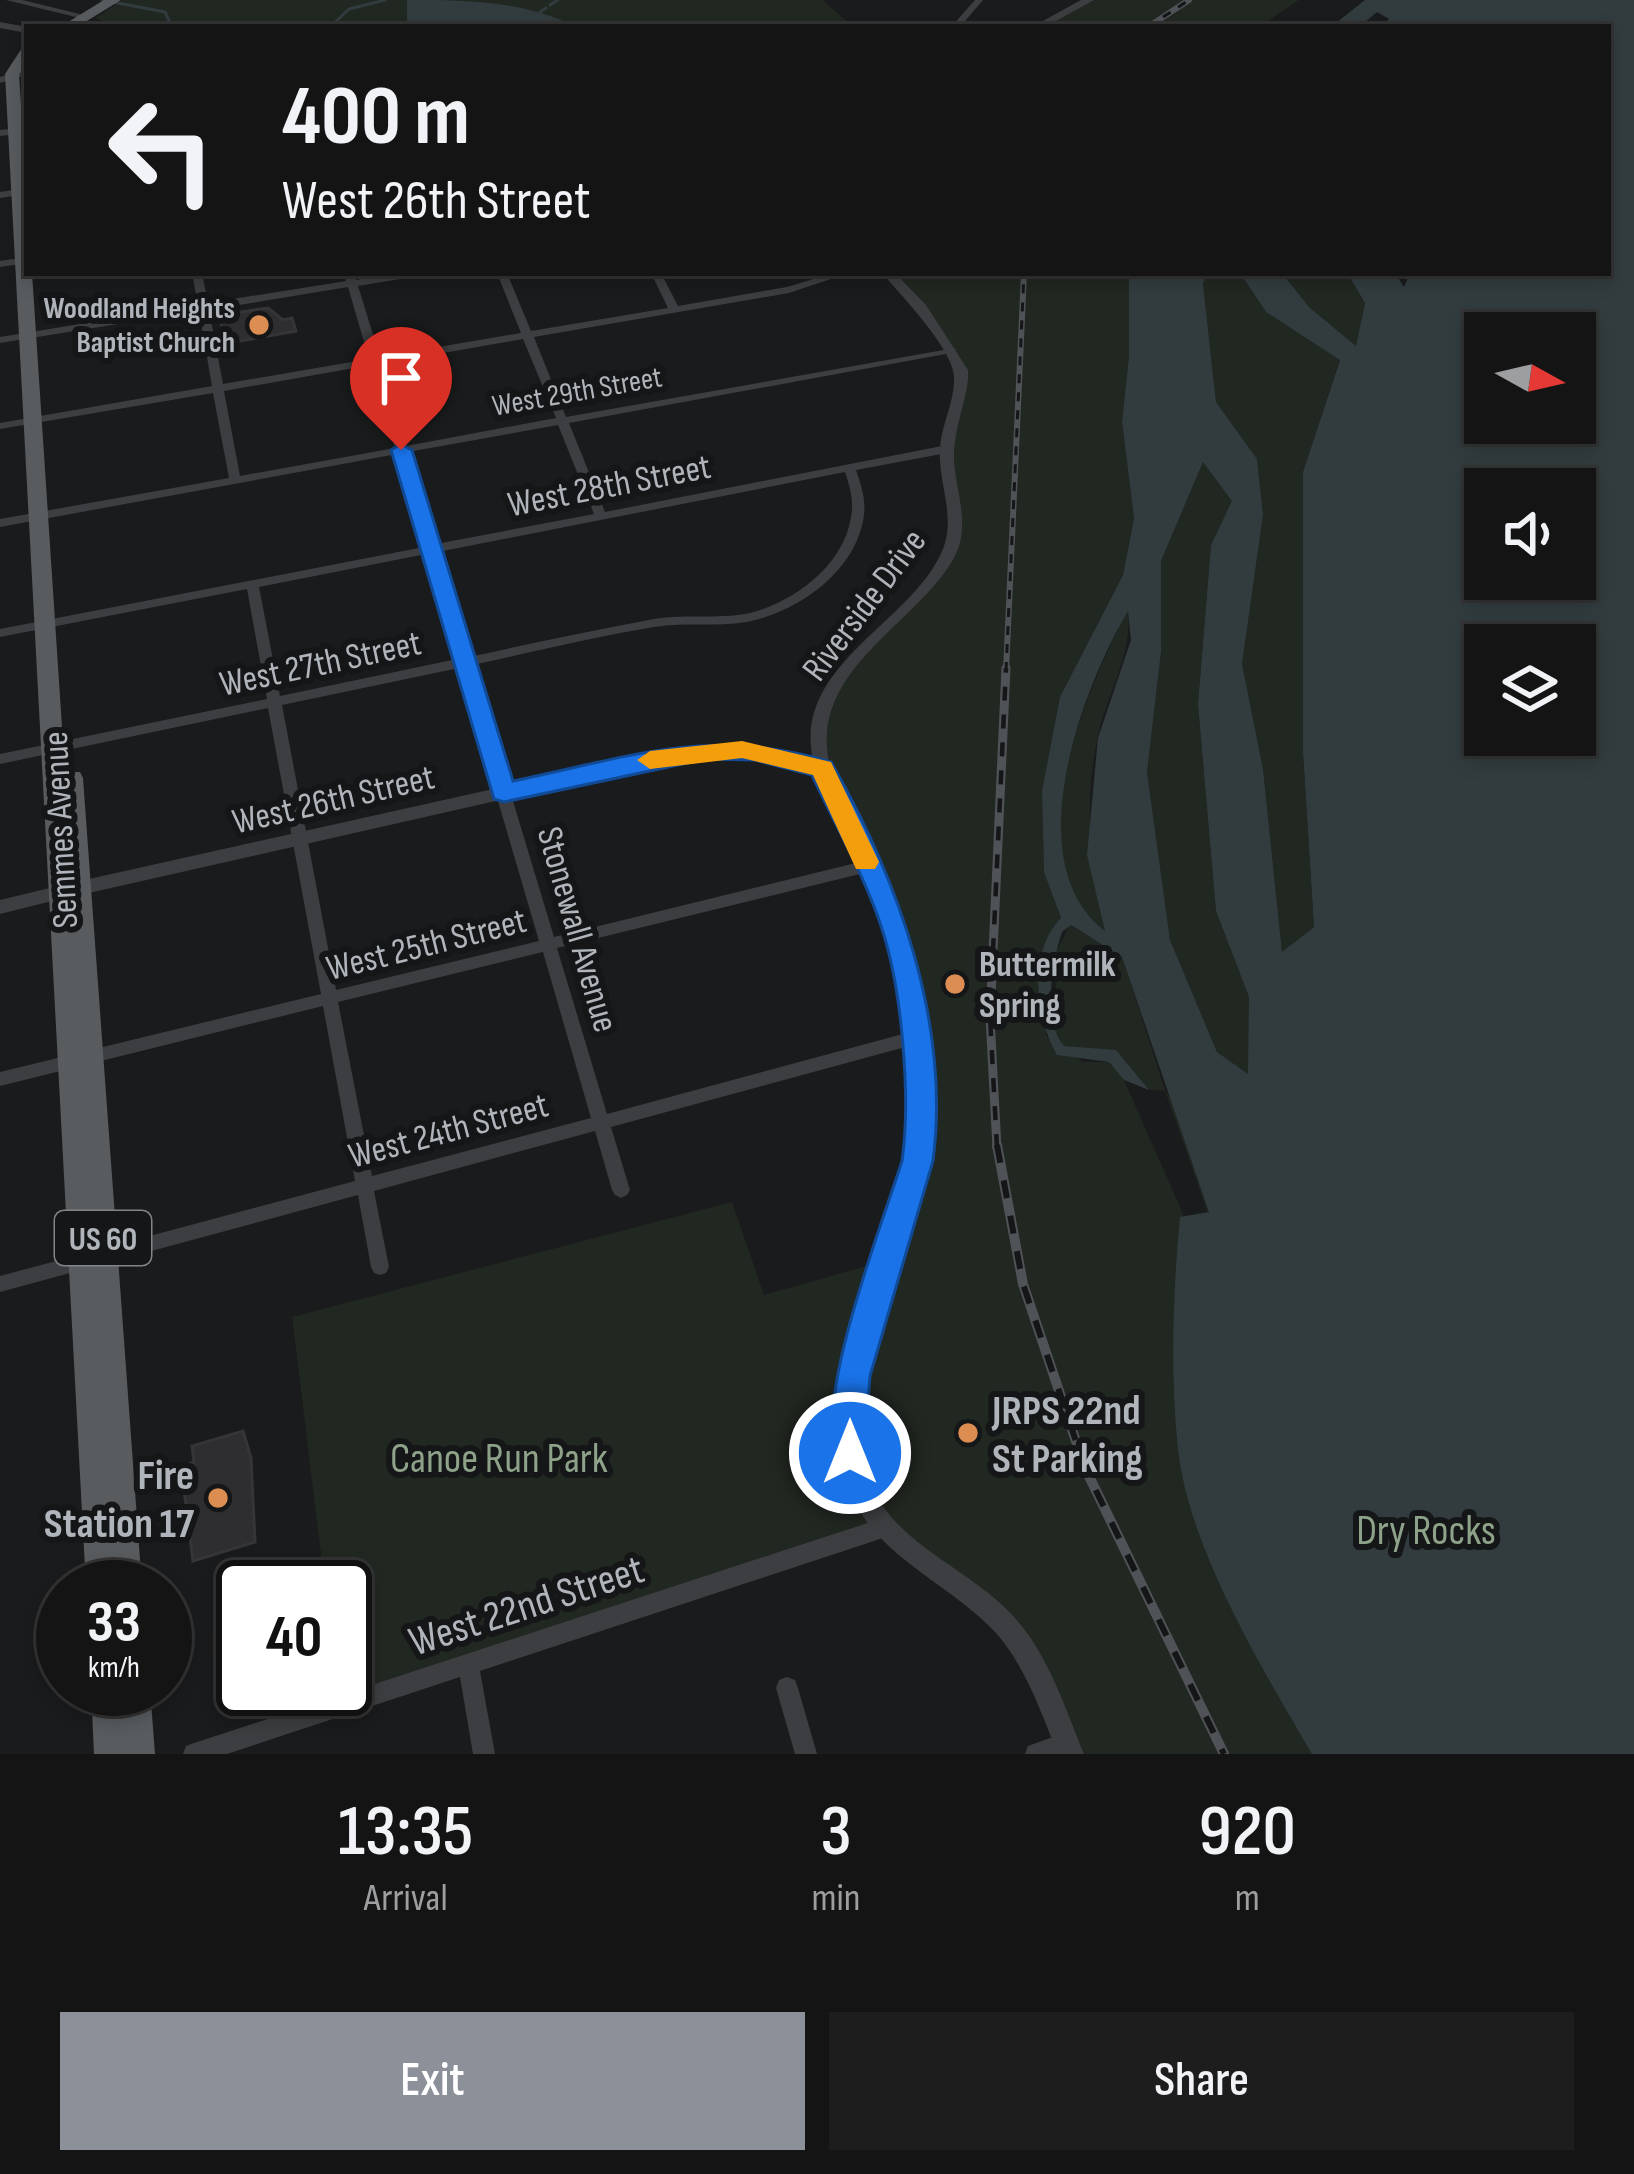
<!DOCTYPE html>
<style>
body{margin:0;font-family:"Sofia Sans Condensed",sans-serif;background:#1d1d1e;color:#f1f3f6;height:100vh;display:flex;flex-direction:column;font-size:45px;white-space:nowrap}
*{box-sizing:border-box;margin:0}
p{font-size:39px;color:#9d9ea0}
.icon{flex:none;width:66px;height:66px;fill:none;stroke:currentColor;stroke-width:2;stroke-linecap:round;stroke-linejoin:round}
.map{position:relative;height:1754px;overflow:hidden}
.drawer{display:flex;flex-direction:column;background:#141415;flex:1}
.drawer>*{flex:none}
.banner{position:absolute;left:24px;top:24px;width:1587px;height:252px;border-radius:0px;box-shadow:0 6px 18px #0003,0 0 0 3px #333334;background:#141415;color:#f1f3f6;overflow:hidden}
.needle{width:78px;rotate:98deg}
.fabs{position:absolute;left:1464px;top:312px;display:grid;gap:24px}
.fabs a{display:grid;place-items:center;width:132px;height:132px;border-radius:0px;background:#141415;box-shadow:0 6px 18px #0003,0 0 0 3px #333334;font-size:60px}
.speed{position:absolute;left:36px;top:1560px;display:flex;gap:24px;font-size:60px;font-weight:700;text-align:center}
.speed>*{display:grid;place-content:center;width:156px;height:156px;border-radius:50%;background:#141415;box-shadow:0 6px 18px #0003,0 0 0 3px #333334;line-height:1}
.speed small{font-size:30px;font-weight:400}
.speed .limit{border:6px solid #111;border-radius:18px;background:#fff;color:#111}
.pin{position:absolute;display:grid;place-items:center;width:102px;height:102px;color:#fff;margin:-123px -51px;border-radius:50% 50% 50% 0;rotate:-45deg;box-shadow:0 0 12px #0007}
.pin .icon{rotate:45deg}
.me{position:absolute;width:132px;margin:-66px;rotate:0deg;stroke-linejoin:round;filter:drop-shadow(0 0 9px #0008)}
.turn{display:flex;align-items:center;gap:42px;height:252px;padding:0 60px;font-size:54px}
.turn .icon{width:156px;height:156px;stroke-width:2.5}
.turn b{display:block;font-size:84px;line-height:102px}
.eta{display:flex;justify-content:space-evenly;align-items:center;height:204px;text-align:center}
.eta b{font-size:72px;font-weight:600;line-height:84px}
.primary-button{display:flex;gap:24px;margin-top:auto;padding:24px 60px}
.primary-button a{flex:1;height:138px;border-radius:0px;background:#8c9099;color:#fff;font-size:48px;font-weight:600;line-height:138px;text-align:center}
.primary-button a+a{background:#1d1d1e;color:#f1f3f6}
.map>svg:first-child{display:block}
.green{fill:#212721}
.water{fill:#323c3f;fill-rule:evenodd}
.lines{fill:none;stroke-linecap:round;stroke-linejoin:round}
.stream{stroke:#323c3f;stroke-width:3}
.building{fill:#2e2e30;stroke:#353538;stroke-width:3}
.minor{fill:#3c3e41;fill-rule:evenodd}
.tertiary{fill:#3c3e41;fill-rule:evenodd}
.primary{fill:#585c5f;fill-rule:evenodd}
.rail-far2-casing{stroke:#4f5256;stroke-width:6}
.rail-far1-casing{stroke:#4f5256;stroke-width:9}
.rail-casing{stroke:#4f5256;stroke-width:10}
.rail-far2{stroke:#151617;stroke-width:3;stroke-dasharray:9;stroke-linecap:butt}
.rail-far1{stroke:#151617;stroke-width:4.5;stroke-dasharray:14;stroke-linecap:butt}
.rail{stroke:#151617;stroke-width:6;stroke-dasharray:18;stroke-linecap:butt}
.route{fill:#1a73e8;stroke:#114b97;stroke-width:3}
.slow{fill:#f59e0b}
.poi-dot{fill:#dc8d52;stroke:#151617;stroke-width:4.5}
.labels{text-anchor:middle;stroke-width:12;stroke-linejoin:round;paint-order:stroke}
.far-poi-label{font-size:30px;font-weight:bold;fill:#afb5ba;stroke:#151617;text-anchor:end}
.far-street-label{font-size:30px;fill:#afb5ba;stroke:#151617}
.shield{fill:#151617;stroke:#818589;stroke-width:3}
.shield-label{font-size:33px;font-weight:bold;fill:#afb5ba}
.street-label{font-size:36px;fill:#afb5ba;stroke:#151617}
.poi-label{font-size:36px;font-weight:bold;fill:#afb5ba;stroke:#151617;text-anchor:start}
.near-poi-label{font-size:42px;font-weight:bold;fill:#afb5ba;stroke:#151617;text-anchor:start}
.near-park-label{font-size:42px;fill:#8da288;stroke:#151617}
.near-street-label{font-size:42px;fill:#afb5ba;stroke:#151617}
</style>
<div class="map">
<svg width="1634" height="1754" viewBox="0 0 1634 1754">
<rect width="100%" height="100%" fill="#1a1b1c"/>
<g class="green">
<path d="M123,0H823L853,27H118L95,18Z"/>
<path d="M1089,0H1299L1259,27H1037Z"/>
<path d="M888,273H1129V356L1122,422L1134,517L1123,575L1060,697L1042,791L1044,871L1061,919L1053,926L1046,1035L1083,1062H1109L1124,1080L1184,1216L1208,1213L1165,1091L1149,1090C1114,1047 1116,1055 1063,1046L1056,1037V952L1070,925L1122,956L1165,1090L1634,1754H1071L1028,1659L883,1528L339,1707L337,1689H345V1587H325L292,1317L732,1202L764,1295L888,1260L921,1140L904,955L819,757L834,688L948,555V465L959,365Z"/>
<path d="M1208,273H1240L1266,312L1340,359L1303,472V752L1314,927L1282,953L1263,769L1242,664L1263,515L1257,459L1216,402L1203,284Z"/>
<path d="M1282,273H1347L1365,303L1356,346L1309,307Z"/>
<path d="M1203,462L1233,501L1211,545L1198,704L1216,911L1249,997V1075L1217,1052L1170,940L1147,772L1161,652V561Z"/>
<path d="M1128,609C1133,655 1108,691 1098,736C1083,806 1090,865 1107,933C1011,858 1085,695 1128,609Z"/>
</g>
<g class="water">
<path d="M407,0C464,0 523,0 576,27H414L407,21Z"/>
<path d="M1365,0H1634V1754H1312C1262,1668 1189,1549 1178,1449C1170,1374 1173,1292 1180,1217L1209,1212L1122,957L1071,925L1062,932C1052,962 1042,1021 1064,1046L1116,1050L1149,1090L1124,1080L1109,1062L1057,1055C1035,1017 1028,951 1061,918L1044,872L1042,791L1060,697L1123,575L1134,518L1122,422L1129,356V273H1208L1203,284L1216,402L1257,459L1263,515L1242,664L1263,769L1282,952L1314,927L1303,752V472L1340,360L1266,312L1240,273H1282L1309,307L1356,346L1365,303L1347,273H1395L1404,287L1410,273H1608V27H1381L1389,19L1377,12L1359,27H1331ZM1485,333H1575V423H1485ZM1203,462L1232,501L1211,545L1198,704L1216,911L1249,997L1248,1074L1217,1052L1170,940L1147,772L1161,652V561ZM1485,489H1575V579H1485ZM1128,611L1131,640L1098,738L1087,855L1105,931C1016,863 1082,689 1128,611ZM1485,645H1575V735H1485Z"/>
</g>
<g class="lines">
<g class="stream">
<path d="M102,0L165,12L172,27"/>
<path d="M550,5L558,0"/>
<path d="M540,12L546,8"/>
<path d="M330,27L349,9L385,0"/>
</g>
</g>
<g class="building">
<path d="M268,308L283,320L292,318L296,331L229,343L222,338L221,315Z"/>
<path d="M243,1431L251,1458L255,1542L193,1561L183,1481L185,1465L194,1462L192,1446Z"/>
</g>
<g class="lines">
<g class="minor">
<path d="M6,0H22L88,16L84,19Z"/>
<path d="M975,0H983L960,27H951Z"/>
<path d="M0,22L27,27V33L0,28Z"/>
<path d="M27,127V133L0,136V130Z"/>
<path d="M27,188V194L0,198V192Z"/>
<path d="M27,257V263L0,267V261Z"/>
<path d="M192,273H202L208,303L346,281L344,273H354L356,280L399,273H423L418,276L358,286L380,357L521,333L497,273H507L531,331L668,308L651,273H661L678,306L787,287L833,273H849L789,293L534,337L566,417L955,348L956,350L951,353L569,423L605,512L947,445L953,449L947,453L856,470C861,485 866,499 864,515C857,571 798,612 747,622C716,627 685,622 654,627C593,637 533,652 472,665L554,937L868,860L875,866L868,872L557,948L607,1114L914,1031L920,1033L922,1038L920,1043L611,1127L630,1190L627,1195L621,1198L615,1195L612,1190L595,1131L374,1191L389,1267L386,1273L380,1275L374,1273L371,1267L358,1195L0,1292V1276L355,1181L323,1006L0,1086V1072L321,994L268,708L0,764V754L267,699L247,589L0,637V629L424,547L397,454L0,527V519L229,478L213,393L0,429V423L212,386L199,311L0,343V337L198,305ZM348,287L369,359L223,384L209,310ZM523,339L556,418L406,446L381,364ZM371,365L395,448L240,476L224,391ZM558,425L594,514L436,544L408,452ZM845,472C850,487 854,501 851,517C844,565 794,602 750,613C717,620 682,613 649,620C589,631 529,644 469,657L438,552ZM426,554L457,659L280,696L259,587ZM459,668L539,941L336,990L282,705ZM543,952L591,1118L372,1176L338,1002Z"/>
<path d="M883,1518L890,1521L893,1528L890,1535L883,1538L480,1671L495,1754H473L460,1677L227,1754H183L186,1746L194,1743Z"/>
<path d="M787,1677L795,1680L798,1688L817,1754H795L776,1688L779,1680Z"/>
<path d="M1067,1732L1075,1735L1078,1743L1075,1751L1066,1754H1025L1028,1746Z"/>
</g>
<g class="tertiary">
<path d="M1081,0H1094L1045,27H1032Z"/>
<path d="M27,69V75L0,83V77Z"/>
<path d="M882,273H895L926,305L968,370V380C965,404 955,427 954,452C953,488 973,523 954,558C920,618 834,658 827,732C821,795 890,880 911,941C928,993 932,1057 932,1112C932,1235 826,1363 870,1482C894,1545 972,1569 1014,1617C1049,1655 1065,1708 1084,1754H1058C1041,1713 1026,1667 996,1633C947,1580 868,1555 846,1480C811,1363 895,1266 909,1155C917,1088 910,983 884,921C864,871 832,825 816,773L742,756L682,759L80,895L71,888L80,881L682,747L742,744L813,760C792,664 913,623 943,549C956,516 938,483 940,449C941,425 955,402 954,377C954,350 900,294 882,273Z"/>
<path d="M62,885L68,887L71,892L68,897L0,914V900Z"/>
</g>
<g class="primary">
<path d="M104,0H121L77,27H60Z"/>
<path d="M27,47V62L19,74L27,195V273H32L65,772H80L83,778L142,1587H86L5,74L22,48Z"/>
<path d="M91,1689H150L155,1754H94Z"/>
</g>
<defs>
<g id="rail-far2">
<path d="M1148,27L1189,0"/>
<path d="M1006,671L1024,273"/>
</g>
<path id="rail-far1" d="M997,1148L990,1017L1006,668"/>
<path id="rail" d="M997,1145L1023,1284L1085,1468L1224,1754"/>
</defs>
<use href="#rail-far2" class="rail-far2-casing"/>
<use href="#rail-far1" class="rail-far1-casing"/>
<use href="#rail" class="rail-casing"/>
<use href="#rail-far2" class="rail-far2"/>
<use href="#rail-far1" class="rail-far1"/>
<use href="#rail" class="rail"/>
</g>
<path class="route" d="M401,444L412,450L513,781C634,756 708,726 831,762C898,879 951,1024 933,1161L870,1376L863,1465L850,1470L838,1465C811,1404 881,1228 902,1161C911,1098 902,990 882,929C865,876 835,825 812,775L755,760L706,759L504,802L494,799L391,450Z"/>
<path class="slow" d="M742,741L831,762L879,862L875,869H856L813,775L742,758L650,769L637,760L650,751Z"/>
<g class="poi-dot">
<circle cx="259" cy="325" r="12"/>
<circle cx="955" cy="984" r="12"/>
<circle cx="968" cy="1433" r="12"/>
<circle cx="218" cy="1498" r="12"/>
</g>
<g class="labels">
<g class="far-poi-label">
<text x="235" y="318">Woodland Heights<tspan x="235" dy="34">Baptist Church</tspan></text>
</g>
<g class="far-street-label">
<text transform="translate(577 391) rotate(-10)" y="10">West 29th Street</text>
</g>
<rect class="shield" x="55" y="1211" width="96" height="54" rx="9"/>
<g class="shield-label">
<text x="103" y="1250">US 60</text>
</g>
<g class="street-label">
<text transform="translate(609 484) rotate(-11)" y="13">West 28th Street</text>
<text transform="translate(863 604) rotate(-53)" y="13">Riverside Drive</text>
<text transform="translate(320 662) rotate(-12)" y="13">West 27th Street</text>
<text transform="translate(333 798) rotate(-13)" y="13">West 26th Street</text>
<text transform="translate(59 830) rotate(-93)" y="13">Semmes Avenue</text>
<text transform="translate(579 929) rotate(74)" y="13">Stonewall Avenue</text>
<text transform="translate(426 943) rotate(-14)" y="13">West 25th Street</text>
<text transform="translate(448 1129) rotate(-15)" y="13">West 24th Street</text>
</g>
<g class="poi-label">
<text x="979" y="976">Buttermilk<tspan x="979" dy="41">Spring</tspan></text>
</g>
<g class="near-poi-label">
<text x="992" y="1424">JRPS 22nd<tspan x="992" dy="48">St Parking</tspan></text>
<text x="194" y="1489" text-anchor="end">Fire<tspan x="194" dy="48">Station 17</tspan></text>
</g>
<g class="near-park-label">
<text x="499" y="1472">Canoe Run Park</text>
<text x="1426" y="1544">Dry Rocks</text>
</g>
<g class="near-street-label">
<text transform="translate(526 1604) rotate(-18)" y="15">West 22nd Street</text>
</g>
</g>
</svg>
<div class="fabs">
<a><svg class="needle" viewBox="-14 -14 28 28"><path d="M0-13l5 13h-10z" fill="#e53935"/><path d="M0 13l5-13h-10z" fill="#9d9ea0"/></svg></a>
<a><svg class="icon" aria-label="sound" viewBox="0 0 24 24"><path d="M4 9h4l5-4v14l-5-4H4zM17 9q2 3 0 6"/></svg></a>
<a><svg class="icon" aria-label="layers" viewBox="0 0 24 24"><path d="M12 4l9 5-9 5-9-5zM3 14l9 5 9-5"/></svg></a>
</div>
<div class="speed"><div>33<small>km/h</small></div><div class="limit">40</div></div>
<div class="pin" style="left:401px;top:450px;background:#d93025"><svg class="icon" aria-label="arrive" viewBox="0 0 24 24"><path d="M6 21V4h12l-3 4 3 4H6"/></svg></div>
<svg class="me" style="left:850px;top:1453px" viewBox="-20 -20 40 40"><circle r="17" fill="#1a73e8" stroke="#fff" stroke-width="3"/><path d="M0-11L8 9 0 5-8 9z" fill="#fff"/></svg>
<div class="banner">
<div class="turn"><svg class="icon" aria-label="left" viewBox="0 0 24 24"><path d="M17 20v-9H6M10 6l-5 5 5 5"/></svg><div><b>400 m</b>West 26th Street</div></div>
</div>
</div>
<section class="drawer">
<div class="eta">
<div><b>13:35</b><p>Arrival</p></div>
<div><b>3</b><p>min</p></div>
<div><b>920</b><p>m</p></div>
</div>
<div class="primary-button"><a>Exit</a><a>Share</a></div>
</section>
